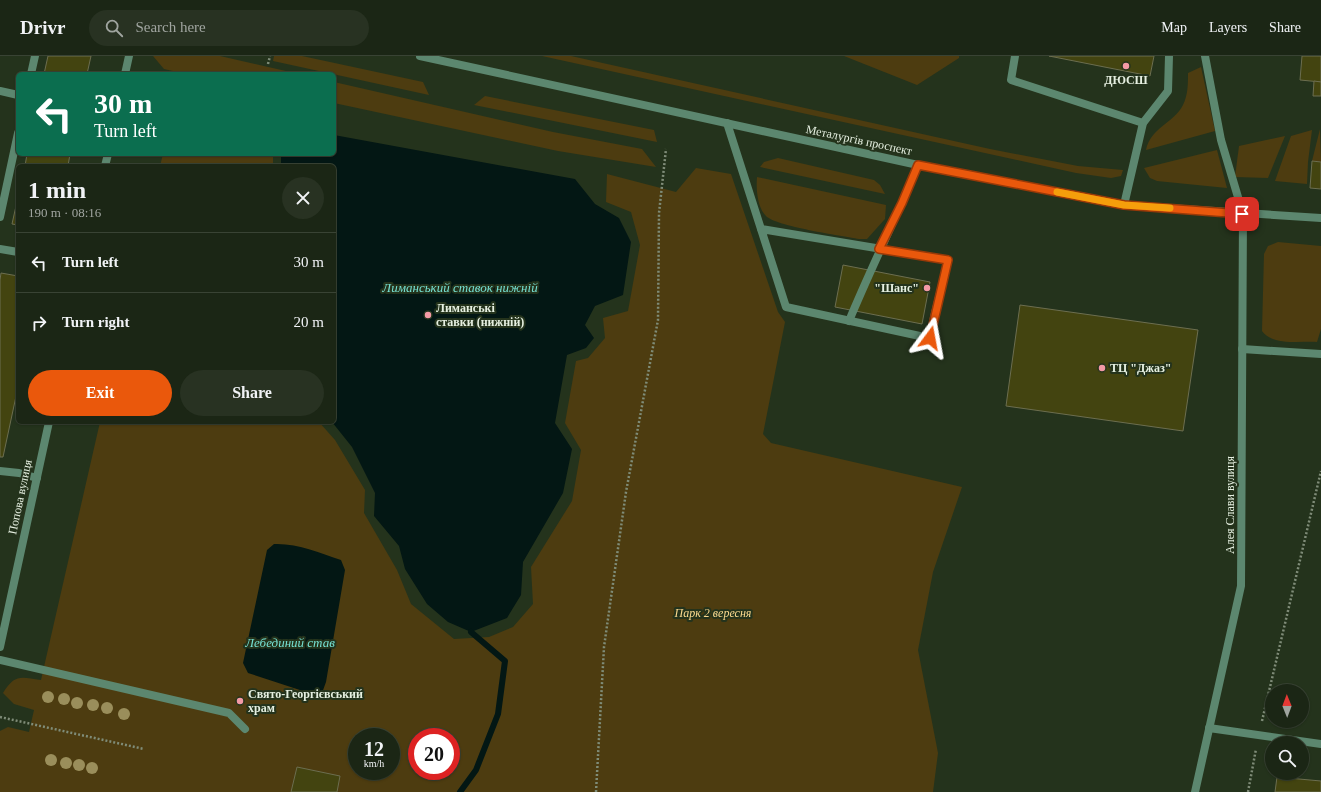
<!DOCTYPE html>
<meta charset="utf-8">
<style>
body{margin:0;font-family:Georgia,serif;background:#283222;color:#f1f3f6;height:100vh;display:flex;flex-direction:column;font-size:15px;white-space:nowrap}
*{box-sizing:border-box;margin:0}
p{font-size:13px;color:#a0a5a0}
.icon{flex:none;width:22px;height:22px;fill:none;stroke:currentColor;stroke-width:2;stroke-linecap:round;stroke-linejoin:round}
.map{position:relative;flex:1;overflow:hidden}
.details{position:absolute;left:16px;top:108px;width:320px;height:260px;display:flex;flex-direction:column;background:#1b2615;border-radius:6px;box-shadow:0 1px 3px #0004,0 0 0 1px #394334}
.details>*{flex:none}
.top-card{position:absolute;left:16px;top:16px;width:320px;height:84px;border-radius:6px;box-shadow:0 1px 3px #0004,0 0 0 1px #394334;background:#0b6e4f;color:#fff;overflow:hidden}
.needle{width:26px;rotate:359deg}
.fabs{position:absolute;left:1265px;top:628px;display:grid;gap:8px}
.fabs a{display:grid;place-items:center;width:44px;height:44px;border-radius:50%;background:#1b2615;box-shadow:0 1px 3px #0004,0 0 0 1px #394334;font-size:20px}
.speed{position:absolute;left:348px;top:672px;display:flex;gap:8px;font-size:20px;font-weight:700;text-align:center}
.speed>*{display:grid;place-content:center;width:52px;height:52px;border-radius:50%;background:#1b2615;box-shadow:0 1px 3px #0004,0 0 0 1px #394334;line-height:1}
.speed small{font-size:10px;font-weight:400}
.speed .limit{border:6px solid #d22;background:#fff;color:#111}
.pin{position:absolute;display:grid;place-items:center;width:34px;height:34px;color:#fff;margin:-17px;border-radius:8px;box-shadow:0 2px 6px #0006}
.me{position:absolute;width:44px;margin:-22px;rotate:13deg;stroke-linejoin:round;filter:drop-shadow(0 0 3px #0008)}
.turn{display:flex;align-items:center;gap:14px;height:84px;padding:0 12px;font-size:18px}
.turn .icon{width:52px;height:52px;stroke-width:2.5}
.turn b{display:block;font-size:28px;line-height:34px}
.round{display:grid;place-items:center;flex:none;width:42px;height:42px;border-radius:21px;background:#283222}
.head{display:flex;align-items:center;justify-content:space-between;height:68px;padding:0 12px}
h1{font-size:24px;font-weight:700;line-height:30px}
.primary-button{display:flex;gap:8px;margin-top:auto;padding:8px 12px}
.primary-button a{flex:1;height:46px;border-radius:24px;background:#ea580c;color:#fff;font-size:16px;font-weight:700;line-height:46px;text-align:center}
.primary-button a+a{background:#283222;color:#f1f3f6}
ul{padding:0;list-style:none}
li{display:flex;align-items:center;gap:12px;height:60px;padding:0 12px;border-top:1px solid #394334}
li div{flex:1}
li b{display:block;font-size:15px}
li em{font-style:normal}
header{display:flex;align-items:center;gap:24px;box-sizing:border-box;height:56px;padding:0 20px;background:#1b2615;border-bottom:1px solid #394334}
header strong{font-size:19px}
nav{display:flex;gap:22px;margin-inline-start:auto;font-size:14px}
.search{width:280px;height:36px;background:#283222;display:flex;align-items:center;gap:10px;box-sizing:border-box;padding:0 14px;border-radius:22px;color:#a0a5a0;font-size:15px}
.map>svg:first-child{display:block}
.green{fill:#4d3c10;fill-rule:evenodd}
.water{fill:#031714}
.lines{fill:none;stroke-linecap:round;stroke-linejoin:round}
.stream{stroke:#031714;stroke-width:6}
.building{fill:#434410;stroke:#6c6e50}
.path{stroke:#7f8c78;stroke-width:2.5;stroke-dasharray:2 2;stroke-linecap:butt}
.service{stroke:#5c876f;stroke-width:8}
.minor{stroke:#5c876f;stroke-width:8}
.tertiary{stroke:#5c876f;stroke-width:8}
.tree{fill:#9a8e5b}
.route-casing{stroke:#983908;stroke-width:10}
.route{stroke:#ea580c;stroke-width:7}
.slow{stroke:#f59e0b;stroke-width:7}
.poi-dot{fill:#f49aa5;stroke:#24331c;stroke-width:1.5}
.labels{text-anchor:middle;stroke-width:4;stroke-linejoin:round;paint-order:stroke}
.poi-label{font-size:12px;font-weight:bold;fill:#e6f0e1;stroke:#24331c;text-anchor:start}
.street-label{font-size:12px;fill:#e6f0e1;stroke:#24331c}
.park-label{font-size:12px;font-style:italic;fill:#fbd98e;stroke:#24331c}
.water-label{font-size:13px;font-style:italic;fill:#75e0d2;stroke:#24331c}
</style>
<header>
<strong>Drivr</strong>
<div class="search"><svg class="icon" aria-label="search" viewBox="0 0 24 24"><circle cx="10" cy="10" r="6"/><path d="M15 15l6 6"/></svg>Search here</div>
<nav><a>Map</a><a>Layers</a><a>Share</a></nav>
</header>
<div class="map">
<svg width="1321" height="736" viewBox="0 0 1321 736">
<rect width="100%" height="100%" fill="#24331c"/>
<g class="green">
<path d="M153,0H220L299,18H186L164,13Z"/>
<path d="M274,0H302L423,26L429,39L273,5Z"/>
<path d="M542,0H571L990,93L1078,110L1123,114L1121,120L1111,122L1076,117Z"/>
<path d="M844,0H959V2L917,29Z"/>
<path d="M1201,11L1215,75L1146,94C1151,71 1173,68 1183,49C1188,39 1188,28 1188,17Z"/>
<path d="M334,26L553,76L642,93L656,111L558,95L334,47Z"/>
<path d="M485,40L654,74L657,86L474,49Z"/>
<path d="M1320,73L1321,106L1312,105Z"/>
<path d="M1312,74L1308,106L1307,128L1275,125L1291,80Z"/>
<path d="M1285,80L1268,122L1235,121L1239,90Z"/>
<path d="M1217,94L1227,132L1157,125L1150,122L1144,112Z"/>
<path d="M163,98H273V110H160Z"/>
<path d="M778,102L874,124L880,129L885,138L760,111L764,106Z"/>
<path d="M696,112L731,118L778,256L785,266L763,378L771,387L962,431L933,516L918,594L938,697L933,736H0V675L8,671L29,676L34,654L14,648L3,637C15,618 20,621 41,624L100,366H319L335,384L365,434L364,457L397,514L411,548L454,583L489,581L513,571L533,548L531,511L572,445L581,394L565,367L576,305L588,302L605,282L603,262L628,255L640,189L631,156L606,146L607,118L676,136ZM357,681H391V715H357ZM417,681H451V715H417Z"/>
<path d="M757,121L886,149L885,163L867,183H859C842,180 775,170 766,160C757,151 756,132 757,121Z"/>
<path d="M1278,186L1321,190V273L1317,286C1300,285 1273,290 1262,275L1264,198L1268,190Z"/>
</g>
<g class="water">
<path d="M334,79L575,123L595,148L619,162L631,186L623,239L595,250L585,269L594,282L586,292L567,299L555,367L572,393L563,437L523,506L521,539L507,562L471,576L448,566L427,548L405,513L399,490L374,460L375,437L352,391L332,366H334V110H281V98H334Z"/>
<path d="M274,488C297,487 320,497 341,504L345,514L326,626L322,637L306,636L248,617L243,607L267,494Z"/>
</g>
<g class="lines">
<path class="stream" d="M460,736L476,714L498,658L505,605L471,576"/>
</g>
<g class="building">
<path d="M48,0H91L87,18H44Z"/>
<path d="M1049,0H1154L1150,20Z"/>
<path d="M1302,0H1321V26L1300,24Z"/>
<path d="M1314,25L1321,26V40H1313Z"/>
<path d="M27,98H70L68,110H25Z"/>
<path d="M1312,105L1321,106V133L1310,132Z"/>
<path d="M18,141V169L12,168Z"/>
<path d="M843,209L930,226L922,268L835,251Z"/>
<path d="M1,217L18,220V331L3,401H0V224Z"/>
<path d="M1020,249L1198,274L1183,375L1006,350Z"/>
<path d="M297,711L340,720L337,736H291Z"/>
<path d="M1277,721L1321,725V736H1275Z"/>
</g>
<g class="lines">
<g class="path">
<path d="M268,8L270,0"/>
<path d="M0,661L144,693"/>
<path d="M1262,665L1321,415"/>
<path d="M596,736L604,591L626,436L658,264L659,157L666,93"/>
<path d="M1248,736L1256,693"/>
</g>
<g class="service">
<path d="M1015,0L1011,24L1143,67"/>
<path d="M1205,0L1221,84L1243,158"/>
<path d="M31,18L35,0"/>
<path d="M0,35L18,39"/>
<path d="M727,67L786,251L929,282L948,204L761,173"/>
<path d="M1124,149L1143,67L1168,35L1169,0"/>
<path d="M0,161L18,77"/>
<path d="M0,193L18,196"/>
<path d="M849,265C871,212 896,162 918,109"/>
<path d="M1242,293L1321,298"/>
<path d="M0,415L19,417L37,422"/>
<path d="M0,604L229,657L245,673"/>
<path d="M1209,672L1321,688"/>
</g>
<g class="minor">
<path d="M125,18L129,0"/>
<path d="M105,110L108,98"/>
<path d="M0,591L49,366"/>
<path d="M1195,736L1241,530L1243,158"/>
</g>
<path class="tertiary" d="M420,0L918,109L1124,149L1321,162"/>
</g>
<g class="tree">
<circle cx="48" cy="641" r="6"/>
<circle cx="64" cy="643" r="6"/>
<circle cx="77" cy="647" r="6"/>
<circle cx="93" cy="649" r="6"/>
<circle cx="107" cy="652" r="6"/>
<circle cx="124" cy="658" r="6"/>
<circle cx="51" cy="704" r="6"/>
<circle cx="66" cy="707" r="6"/>
<circle cx="79" cy="709" r="6"/>
<circle cx="92" cy="712" r="6"/>
</g>
<g class="lines">
<defs>
<path id="route" d="M930,282L948,204L879,193L902,147L918,109L1124,149L1242,158"/>
</defs>
<use href="#route" class="route-casing"/>
<use href="#route" class="route"/>
<path class="slow" d="M1057,136L1124,149L1170,152"/>
</g>
<g class="poi-dot">
<circle cx="1126" cy="10" r="4"/>
<circle cx="927" cy="232" r="4"/>
<circle cx="428" cy="259" r="4"/>
<circle cx="1102" cy="312" r="4"/>
<circle cx="240" cy="645" r="4"/>
</g>
<g class="labels">
<g class="poi-label">
<text x="1126" y="28" text-anchor="middle">ДЮСШ</text>
<text x="919" y="236" text-anchor="end">"Шанс"</text>
<text x="436" y="256">Лиманські<tspan x="436" dy="14">ставки (нижній)</tspan></text>
<text x="1110" y="316">ТЦ "Джаз"</text>
<text x="248" y="642">Свято-Георгієвський<tspan x="248" dy="14">храм</tspan></text>
</g>
<g class="street-label">
<text transform="translate(859 84) rotate(12)" y="4">Металургів проспект</text>
<text transform="translate(20 441) rotate(-78)" y="4">Попова вулиця</text>
<text transform="translate(1230 449) rotate(-90)" y="4">Алея Слави вулиця</text>
</g>
<g class="park-label">
<text x="713" y="561">Парк 2 вересня</text>
</g>
<g class="water-label">
<text x="460" y="236">Лиманський ставок нижній</text>
<text x="290" y="591">Лебединий став</text>
</g>
</g>
</svg>
<div class="fabs">
<a><svg class="needle" viewBox="-14 -14 28 28"><path d="M0-13l5 13h-10z" fill="#e53935"/><path d="M0 13l5-13h-10z" fill="#a0a5a0"/></svg></a>
<a><svg class="icon" aria-label="search" viewBox="0 0 24 24"><circle cx="10" cy="10" r="6"/><path d="M15 15l6 6"/></svg></a>
</div>
<div class="speed"><div>12<small>km/h</small></div><div class="limit">20</div></div>
<div class="pin" style="left:1242px;top:158px;background:#d93025"><svg class="icon" aria-label="arrive" viewBox="0 0 24 24"><path d="M6 21V4h12l-3 4 3 4H6"/></svg></div>
<svg class="me" style="left:930px;top:282px" viewBox="-20 -20 40 40"><path d="M0-17L14 15 0 8-14 15z" fill="#ea580c" stroke="#fff" stroke-width="4"/></svg>
<div class="top-card">
<div class="turn"><svg class="icon" aria-label="left" viewBox="0 0 24 24"><path d="M17 20v-9H6M10 6l-5 5 5 5"/></svg><div><b>30 m</b>Turn left</div></div>
</div>
<section class="details">
<div class="head"><div><h1>1 min</h1><p>190 m · 08:16</p></div><a class="round"><svg class="icon" aria-label="close" viewBox="0 0 24 24"><path d="M6 6l12 12M18 6L6 18"/></svg></a></div>
<ul>
<li><svg class="icon" aria-label="left" viewBox="0 0 24 24"><path d="M17 20v-9H6M10 6l-5 5 5 5"/></svg><div><b>Turn left</b></div><em>30 m</em></li>
<li><svg class="icon" aria-label="right" viewBox="0 0 24 24"><path d="M7 20v-9h11M14 6l5 5-5 5"/></svg><div><b>Turn right</b></div><em>20 m</em></li>
</ul>
<div class="primary-button"><a>Exit</a><a>Share</a></div>
</section>
</div>
